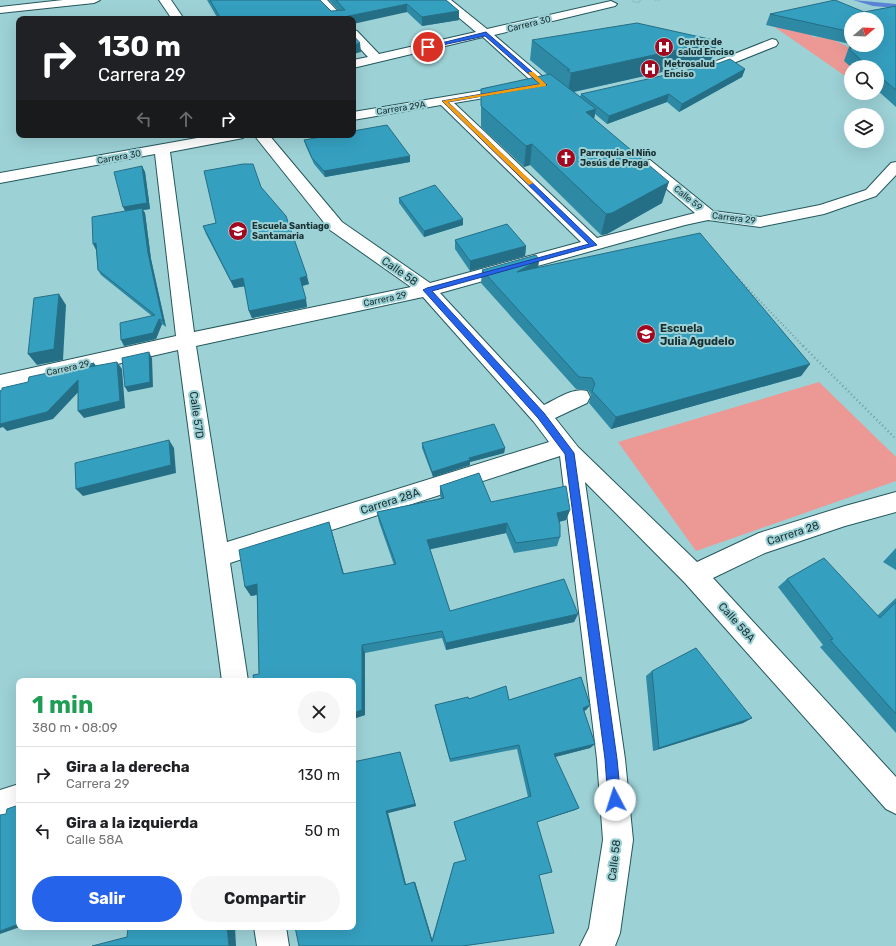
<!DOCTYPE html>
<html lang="es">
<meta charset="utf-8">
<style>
body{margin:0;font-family:Rubik,sans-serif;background:#f6f6f6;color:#202124;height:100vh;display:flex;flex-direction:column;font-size:15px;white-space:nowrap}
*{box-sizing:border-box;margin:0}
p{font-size:13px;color:#757577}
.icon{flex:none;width:22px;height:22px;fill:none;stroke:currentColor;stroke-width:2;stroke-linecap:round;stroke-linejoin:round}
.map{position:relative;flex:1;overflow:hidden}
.panel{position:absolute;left:16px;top:678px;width:340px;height:252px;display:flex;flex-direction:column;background:#fff;border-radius:8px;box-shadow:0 4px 16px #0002}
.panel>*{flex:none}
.top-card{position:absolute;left:16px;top:16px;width:340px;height:122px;border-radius:8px;box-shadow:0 4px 16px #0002;background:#202124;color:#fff;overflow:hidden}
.needle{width:26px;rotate:71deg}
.controls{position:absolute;left:844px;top:12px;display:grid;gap:8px}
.controls a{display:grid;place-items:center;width:40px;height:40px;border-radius:50%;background:#fff;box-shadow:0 4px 16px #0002;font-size:20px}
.pin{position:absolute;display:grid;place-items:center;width:34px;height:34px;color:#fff;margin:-17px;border:2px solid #fff;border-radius:50%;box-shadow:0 1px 4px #0007}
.me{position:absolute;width:44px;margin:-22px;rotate:355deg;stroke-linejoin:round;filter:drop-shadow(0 0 3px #0008)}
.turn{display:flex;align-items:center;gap:14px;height:84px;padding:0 16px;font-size:18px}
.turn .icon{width:52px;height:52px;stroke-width:2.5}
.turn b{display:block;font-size:28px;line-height:34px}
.lanes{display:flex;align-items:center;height:38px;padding:0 16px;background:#0003;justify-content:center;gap:20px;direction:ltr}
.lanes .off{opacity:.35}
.round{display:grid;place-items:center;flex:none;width:42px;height:42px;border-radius:21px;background:#f6f6f6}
.overview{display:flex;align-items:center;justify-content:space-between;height:68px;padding:0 16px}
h1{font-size:24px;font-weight:700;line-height:30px;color:#1e9e55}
.action{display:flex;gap:8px;margin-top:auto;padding:8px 16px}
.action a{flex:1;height:46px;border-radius:24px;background:#2563eb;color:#fff;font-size:16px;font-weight:700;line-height:46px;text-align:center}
.action a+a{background:#f6f6f6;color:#202124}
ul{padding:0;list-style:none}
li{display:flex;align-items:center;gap:12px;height:56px;padding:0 16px;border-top:1px solid #e0e0e0}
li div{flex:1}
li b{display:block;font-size:15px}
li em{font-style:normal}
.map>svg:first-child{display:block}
.green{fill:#ec9995}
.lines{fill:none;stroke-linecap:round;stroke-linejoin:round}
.stream{fill:#5a83d5;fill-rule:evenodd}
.minor-casing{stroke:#24585c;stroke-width:2}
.path-far2{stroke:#719ca0;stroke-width:1.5;stroke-dasharray:0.5 1.5;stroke-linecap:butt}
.path-far1{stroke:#719ca0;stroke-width:2;stroke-dasharray:1 2.5;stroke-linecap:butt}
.path{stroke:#719ca0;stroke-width:2.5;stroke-dasharray:1 3;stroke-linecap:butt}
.minor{fill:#fff;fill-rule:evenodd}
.wall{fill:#2e89a5;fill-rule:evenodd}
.shaded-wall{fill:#256f86}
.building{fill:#359fc0;stroke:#256f86}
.route{fill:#2563eb;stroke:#184099}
.slow{fill:#f59e0b}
.labels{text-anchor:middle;stroke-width:4;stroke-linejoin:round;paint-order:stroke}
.far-street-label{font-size:9px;fill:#192f31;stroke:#9cd1d6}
.far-poi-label{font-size:9px;font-weight:bold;fill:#192f31;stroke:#9cd1d6;text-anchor:start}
.street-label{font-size:11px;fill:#192f31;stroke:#9cd1d6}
.poi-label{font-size:11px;font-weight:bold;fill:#192f31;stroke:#9cd1d6;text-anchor:start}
</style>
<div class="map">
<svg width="896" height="946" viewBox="0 0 896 946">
<rect width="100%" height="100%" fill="#9cd1d6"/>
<g class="green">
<path d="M791,17L813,37L830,38L863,55L851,67V80L766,21Z"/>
<path d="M819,382L896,457V481L696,551L618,442Z"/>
</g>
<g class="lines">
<path class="stream" d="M853,0L896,4V8L873,6Z"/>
<defs>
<g id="minor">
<path d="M63,0H100L94,3L0,13V7Z"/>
<path d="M159,0H171L184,19H172Z"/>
<path d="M315,0H327L345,19H333Z"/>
<path d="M438,0H451L487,29L611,1L617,4L615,6L494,35L549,82L567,95L565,98L560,99L539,88L483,37L353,68V60L368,57L353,41V30L357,31L379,54L476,32Z"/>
<path d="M772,39L776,40L778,43L776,46L716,70L702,73L696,69L698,66L709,64Z"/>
<path d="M510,86L517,90L515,93L454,103L597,238L695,213L640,166L638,163L640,160H650L713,211L760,217L820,205L866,190L891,163L896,162V175L876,196L824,214L760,227L708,220L685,225L440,293L544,405C557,399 573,387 587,391L590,397L587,403L555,418L578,447L697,562L759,533L845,506L896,492V512L845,526L765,553L713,578L896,777V814L886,809L685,583L585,482L625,759L633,840L620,933L615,946H580L589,928L603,840L597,759L560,456L230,563L248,681H222L178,350L0,391V375L176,336L155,154L0,183V173L214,135H245L243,138L238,139L170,152L194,332L411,287L330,230L254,135H269L342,222L430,283L581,242L441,105L353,120V112ZM423,297L534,422L549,442L227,542L196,346Z"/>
<path d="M19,784V814L0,820V790Z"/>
<path d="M254,927H286L289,946H257Z"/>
</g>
</defs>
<use href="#minor" class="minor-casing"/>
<g class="path-far2">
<path d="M655,0H660"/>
<path d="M632,1L639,3L640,0"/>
</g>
<path class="path-far1" d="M737,277L804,347"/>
<path class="path" d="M803,346L896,439"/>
<use href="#minor" class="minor"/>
</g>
<g class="wall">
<path d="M207,0H320L331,11H339L329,0H446L459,11V20L422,26L407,12L353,19H218Z"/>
<path d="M896,6V107L877,90V67H851L844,61L850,44L766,25L770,14L864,12ZM851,19L877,45H851Z"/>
<path d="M532,40L718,41L711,61L574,92L580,97L581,94L745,69L742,77L679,112L667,102L607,124L595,114L594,119L662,203L607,234L601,235L530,165L524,167L481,127V89L548,75L530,60Z"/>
<path d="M304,140L410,162L325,177L314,164L306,146Z"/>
<path d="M142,166L145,172L150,209L143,210L145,213L151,259L166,327L162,324L156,339L124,346L152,316L101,275L98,270L96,250L125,211Z"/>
<path d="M261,187L309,284L302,286L307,307L252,318L249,311L245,286L234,288L206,234L203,226L216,223Z"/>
<path d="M399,198L463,225L424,237L399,203Z"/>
<path d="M455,240L526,246L525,256L470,271L455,249Z"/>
<path d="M539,260L538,268L810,364L801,376L611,429L589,403L591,395L588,390L576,389L481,283L482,270Z"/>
<path d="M422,443L505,448L504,453L470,462V465L433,477L422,448Z"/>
<path d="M440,486L491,502L570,510L566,520L559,522L560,537L557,546L514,553L506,533L430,549L450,611L578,614L574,622L446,650L442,638L365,653V715L353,719V681L259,674L257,595L251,596L245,587L329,522L332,532L344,574L394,565L379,522L377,512L441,498L440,496Z"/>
<path d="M896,548V570L883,562Z"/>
<path d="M787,579L878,615L896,598V733L820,647L823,645L778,587Z"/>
<path d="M652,671L752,718L743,723L653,751L646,676Z"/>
<path d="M581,677L590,705L586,710L584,711L595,744L590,748L555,757L579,808L575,810L537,822L552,872L539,875L554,933L463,946H299L295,927H353V762L400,752L416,806L388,813L406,884L415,882L432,939L454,863L466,860L454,824V822L528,797L517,749L450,762L436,710L435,705L468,697L469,699L506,686L509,700Z"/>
</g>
<g class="shaded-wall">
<path d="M407,4V12L353,24V19H339V18Z"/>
<path d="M459,11V20L422,26V17Z"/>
<path d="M718,41L711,61L568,93L571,73Z"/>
<path d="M360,43L361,52L353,54V45Z"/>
<path d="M745,69L742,77L679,112L682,104Z"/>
<path d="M669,94L667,102L607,124L609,116Z"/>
<path d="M596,109L592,129L586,112Z"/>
<path d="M532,144L530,165L524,167L526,146Z"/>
<path d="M410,156V162L325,177L324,171Z"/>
<path d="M142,166L145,172L150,209L143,210L145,213L151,259L166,327L163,321L126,213L123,207Z"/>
<path d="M669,182L662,203L607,234L601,235L606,214Z"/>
<path d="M463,219V225L424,237V231Z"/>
<path d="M96,243L100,249L96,250L93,244Z"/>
<path d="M526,246L525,256L470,271V261Z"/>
<path d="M539,260L537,273L517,272Z"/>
<path d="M307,276L309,284L302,286L300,278Z"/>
<path d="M243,278L246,286L234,288L231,281Z"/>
<path d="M59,294L66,305L63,360L37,365L28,354Z"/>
<path d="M306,299L307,307L252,318L249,311Z"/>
<path d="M159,319L162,324L156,339L124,346L121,340Z"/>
<path d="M149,352L152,358L153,387L128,392L125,387Z"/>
<path d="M117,362L122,369L125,408L84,418L78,411Z"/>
<path d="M94,363L99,370L89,367Z"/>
<path d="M810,364L801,376L611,429L616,417Z"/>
<path d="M78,380L83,387L53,419L7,431L3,427L0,428V419Z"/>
<path d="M169,440L174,448L176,473L83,496L76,489Z"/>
<path d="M505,448L504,453L470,462V465L433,477L432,472L469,458Z"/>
<path d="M570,510L566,520L554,523L557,513Z"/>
<path d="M329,522L332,532L346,583L343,574Z"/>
<path d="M507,523L506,533L427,550V540Z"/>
<path d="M257,584L262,593L251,596L245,587Z"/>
<path d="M578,614L574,622L446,650V643Z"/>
<path d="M362,645L365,653V715L353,719V713Z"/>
<path d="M590,705L586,710L579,713L583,708Z"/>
<path d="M752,718L743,723L653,751L659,748Z"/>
<path d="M595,744L590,748L551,758L554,754Z"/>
<path d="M400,752L416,806L388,813L406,885H405L386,811Z"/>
<path d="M579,808L575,810L534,823Z"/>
<path d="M414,882H415L432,939V942Z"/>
<path d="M19,924V927H20L0,934V931Z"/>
<path d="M227,927H235L236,946H229Z"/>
</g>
<g class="building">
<path d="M210,0H320L331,11L345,10L336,0H446L459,11L422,17L407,4L339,18L340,19H221Z"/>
<path d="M835,0L864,12L896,6V90L877,74V67H869L850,50L851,45H877V19H851V32L770,14Z"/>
<path d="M637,23L718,41L571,73L567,70H570L532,40Z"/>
<path d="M353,35L360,43L353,45Z"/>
<path d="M730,59L745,69L682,104L669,94L609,116L581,94L719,63Z"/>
<path d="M550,74L596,109L586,112L669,182L612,213L606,214L532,144L526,146L481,106V89Z"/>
<path d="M387,125L410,156L324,171L312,158L304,140L332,135H353V131Z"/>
<path d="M243,164H253L261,187L286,216L307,276L300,278L306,299L249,311L243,278L231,281L203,226L216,223L204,171Z"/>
<path d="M142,166L147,203L123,207L114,172Z"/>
<path d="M435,185L463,219L424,231L399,198Z"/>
<path d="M142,208L148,253L163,321L159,319L153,333L121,340L120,323L155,315L98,270L96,243L93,244L92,217Z"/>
<path d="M507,224L526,246L470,261L455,240Z"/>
<path d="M700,233L810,364L616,417L592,391L595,384L592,378L579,377L482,270L536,255L539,260L517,272Z"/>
<path d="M59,294L54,349L28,354L34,298Z"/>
<path d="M149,352L150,382L125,387L122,358Z"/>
<path d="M117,362L120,401L78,411V380L47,412L0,424V391L2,390V388L28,382L29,377L94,363L89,367Z"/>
<path d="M494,424L505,448L469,458L470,460L432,472L422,443Z"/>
<path d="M169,440L171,465L76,489L75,463Z"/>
<path d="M479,473L491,502L566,486L570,510L557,513L560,525V537L516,543L507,523L427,540L450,611L564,579L578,614L446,643L442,631L362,645V710L353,713V681H254L253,675L259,674L257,584L245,587L239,550L329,522L343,574L396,564L377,512L444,498L440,486Z"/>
<path d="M824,558L880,618L896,602V714L830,640L833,639L787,579Z"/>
<path d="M696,648L752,718L659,748L652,671Z"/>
<path d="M581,677L590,705L583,708L595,744L554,754L579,808L537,822L552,872L539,875L554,933L463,946H299L295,927H353V762L400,752L415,804L386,811L405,885L414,882L432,942L454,863L466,860L454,822L531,796L519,745L450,759L435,705L468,697L469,699L506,686L509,700Z"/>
<path d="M19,805V924L0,931V815L6,814L7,809Z"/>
<path d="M128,927H227L229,946H92L127,937Z"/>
</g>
<path class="route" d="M486,32L547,85L448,102L597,245L432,291L544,413L574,453L617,759L621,800L619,804L615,806L610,804L608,800L605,759L565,454L538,418L423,290L427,288L589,244L442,101L540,84L485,36L428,48L425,47Z"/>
<path class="slow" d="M529,72H533L546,84V86L448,102L532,182L533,183L529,185L442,101L540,84L529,74Z"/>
<defs>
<symbol id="hospital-disc" viewBox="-11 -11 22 22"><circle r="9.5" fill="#a40821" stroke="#9cd1d6"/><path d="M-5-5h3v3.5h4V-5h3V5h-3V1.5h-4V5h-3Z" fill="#fff"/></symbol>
<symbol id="church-disc" viewBox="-11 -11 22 22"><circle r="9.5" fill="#a40821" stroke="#9cd1d6"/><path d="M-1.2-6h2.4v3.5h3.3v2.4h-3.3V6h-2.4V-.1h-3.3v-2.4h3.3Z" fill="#fff"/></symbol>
<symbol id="school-disc" viewBox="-11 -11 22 22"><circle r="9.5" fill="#a40821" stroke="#9cd1d6"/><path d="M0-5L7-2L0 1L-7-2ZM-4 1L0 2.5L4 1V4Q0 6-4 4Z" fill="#fff"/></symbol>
<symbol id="university-disc" viewBox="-11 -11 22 22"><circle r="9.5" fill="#a40821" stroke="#9cd1d6"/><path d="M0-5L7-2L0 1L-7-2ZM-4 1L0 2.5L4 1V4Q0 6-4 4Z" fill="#fff"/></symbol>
</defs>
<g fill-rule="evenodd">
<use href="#hospital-disc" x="653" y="36" width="22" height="22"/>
<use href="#hospital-disc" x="639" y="58" width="22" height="22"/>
<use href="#church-disc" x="555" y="147" width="22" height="22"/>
<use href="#school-disc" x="227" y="220" width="22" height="22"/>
<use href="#university-disc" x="635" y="323" width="22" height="22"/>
</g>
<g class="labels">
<g class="far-street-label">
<text transform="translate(529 24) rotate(-14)" y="3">Carrera 30</text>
<text transform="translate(401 108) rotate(-9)" y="3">Carrera 29A</text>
<text transform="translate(119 157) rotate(-10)" y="3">Carrera 30</text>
<text transform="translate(688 198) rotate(39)" y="3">Calle 59</text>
<text transform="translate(734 218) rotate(7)" y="3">Carrera 29</text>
<text transform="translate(385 299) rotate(-12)" y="3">Carrera 29</text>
<text transform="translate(68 368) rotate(-13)" y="3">Carrera 29</text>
</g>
<g class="far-poi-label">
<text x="678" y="45">Centro de<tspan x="678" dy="10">salud Enciso</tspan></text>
<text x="664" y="67">Metrosalud<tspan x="664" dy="10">Enciso</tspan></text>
<text x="580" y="156">Parroquia el Niño<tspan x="580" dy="10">Jesús de Praga</tspan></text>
<text x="252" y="229">Escuela Santiago<tspan x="252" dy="10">Santamaria</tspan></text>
</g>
<g class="street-label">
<text transform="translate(400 271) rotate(35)" y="4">Calle 58</text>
<text transform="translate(197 415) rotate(82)" y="4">Calle 57D</text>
<text transform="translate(390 501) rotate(-18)" y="4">Carrera 28A</text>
<text transform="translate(793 533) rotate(-18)" y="4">Carrera 28</text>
<text transform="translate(737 622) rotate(48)" y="4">Calle 58A</text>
<text transform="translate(614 860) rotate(-83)" y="4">Calle 58</text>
</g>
<g class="poi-label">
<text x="660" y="332">Escuela<tspan x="660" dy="13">Julia Agudelo</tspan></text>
</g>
</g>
</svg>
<div class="controls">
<a><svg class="needle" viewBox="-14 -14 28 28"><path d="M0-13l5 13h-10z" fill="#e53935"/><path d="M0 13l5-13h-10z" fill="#757577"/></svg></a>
<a><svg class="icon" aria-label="search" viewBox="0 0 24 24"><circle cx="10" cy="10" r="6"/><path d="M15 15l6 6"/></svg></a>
<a><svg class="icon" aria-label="layers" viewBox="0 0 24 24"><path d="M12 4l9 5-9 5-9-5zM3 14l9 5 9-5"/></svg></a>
</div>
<div class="pin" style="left:428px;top:47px;background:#d93025"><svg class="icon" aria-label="arrive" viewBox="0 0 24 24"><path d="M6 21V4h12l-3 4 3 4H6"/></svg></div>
<svg class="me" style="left:615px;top:800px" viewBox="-20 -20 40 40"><circle r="19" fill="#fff"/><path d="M0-13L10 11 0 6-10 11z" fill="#2563eb"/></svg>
<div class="top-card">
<div class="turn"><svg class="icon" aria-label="right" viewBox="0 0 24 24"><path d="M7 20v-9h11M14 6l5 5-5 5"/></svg><div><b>130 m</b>Carrera 29</div></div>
<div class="lanes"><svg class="icon off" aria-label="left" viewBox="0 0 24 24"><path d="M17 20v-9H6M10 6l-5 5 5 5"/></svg><svg class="icon off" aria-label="ahead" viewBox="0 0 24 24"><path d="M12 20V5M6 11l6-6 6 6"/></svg><svg class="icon" aria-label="right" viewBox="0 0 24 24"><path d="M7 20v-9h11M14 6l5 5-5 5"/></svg></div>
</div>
<section class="panel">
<div class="overview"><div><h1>1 min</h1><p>380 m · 08:09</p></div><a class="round"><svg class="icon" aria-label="close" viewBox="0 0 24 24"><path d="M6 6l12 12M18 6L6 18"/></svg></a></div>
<ul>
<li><svg class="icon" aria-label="right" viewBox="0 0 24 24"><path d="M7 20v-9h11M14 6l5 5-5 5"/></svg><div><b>Gira a la derecha</b><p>Carrera 29</p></div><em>130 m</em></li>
<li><svg class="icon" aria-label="left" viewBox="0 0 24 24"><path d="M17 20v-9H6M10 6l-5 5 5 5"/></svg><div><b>Gira a la izquierda</b><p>Calle 58A</p></div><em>50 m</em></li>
</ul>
<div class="action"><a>Salir</a><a>Compartir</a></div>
</section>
</div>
